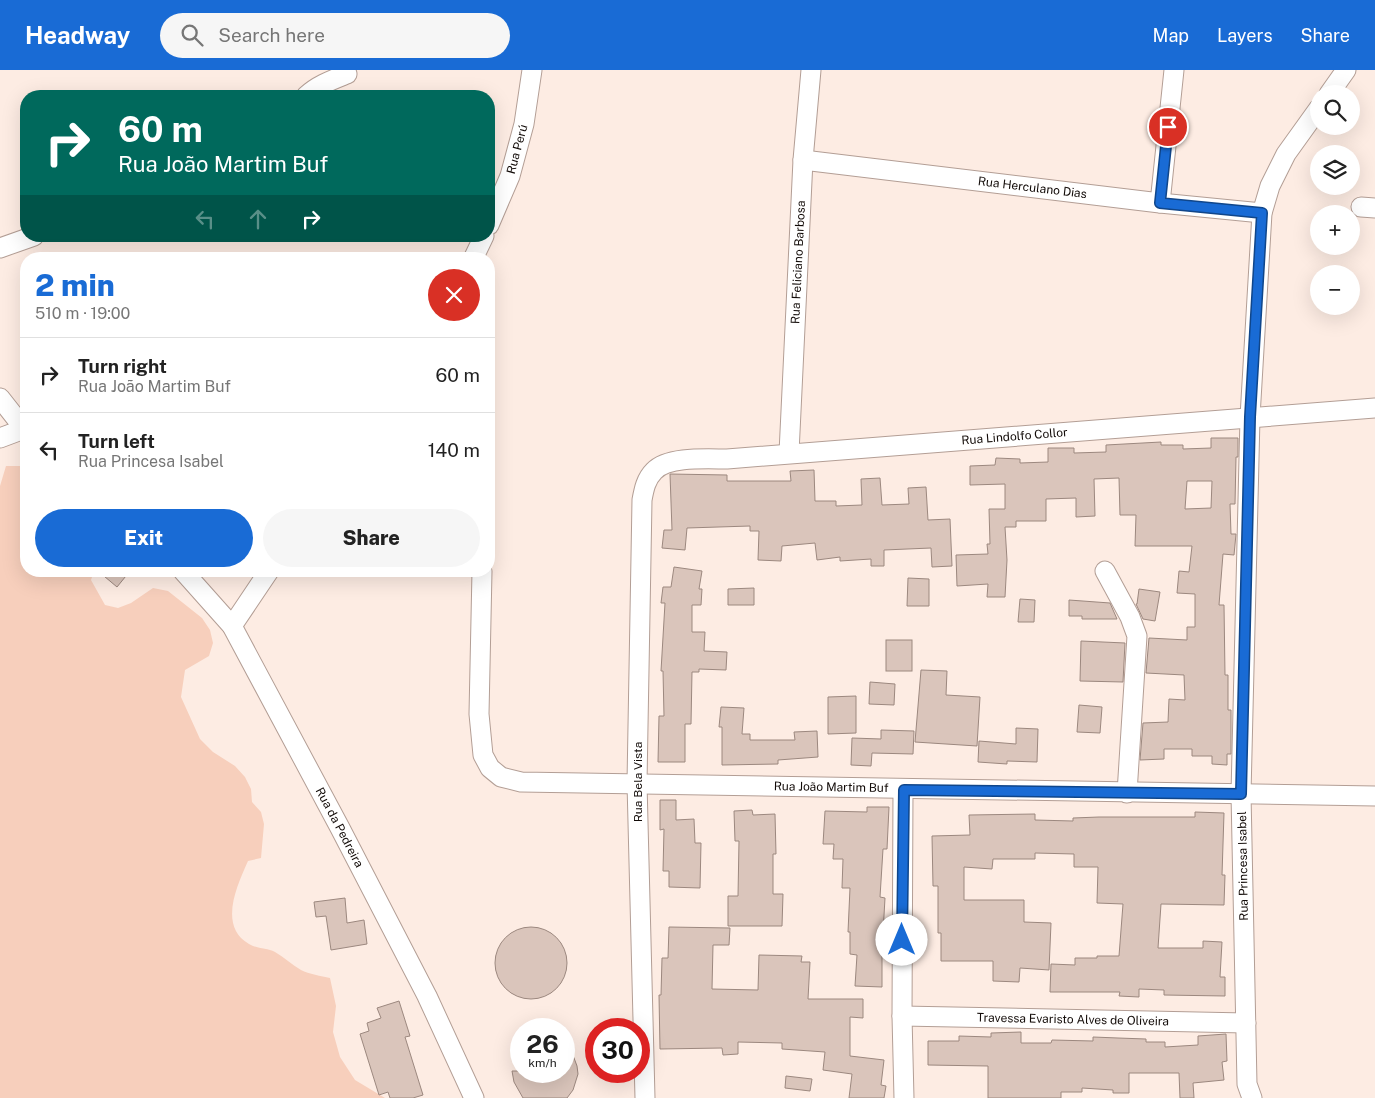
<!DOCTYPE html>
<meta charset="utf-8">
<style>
body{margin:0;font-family:"Public Sans",sans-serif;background:#f6f6f6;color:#222;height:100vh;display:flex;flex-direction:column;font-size:19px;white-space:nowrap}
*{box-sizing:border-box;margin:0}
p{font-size:16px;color:#767676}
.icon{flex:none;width:28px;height:28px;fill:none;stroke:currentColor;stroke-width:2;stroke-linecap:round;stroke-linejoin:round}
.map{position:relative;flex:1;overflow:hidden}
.drawer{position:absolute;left:20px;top:182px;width:475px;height:325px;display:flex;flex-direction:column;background:#fff;border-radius:20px;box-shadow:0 5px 20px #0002}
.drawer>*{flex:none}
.guide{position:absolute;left:20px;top:20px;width:475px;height:152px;border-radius:20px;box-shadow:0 5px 20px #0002;background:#00695c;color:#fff;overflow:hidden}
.controls{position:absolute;left:1310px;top:15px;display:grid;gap:10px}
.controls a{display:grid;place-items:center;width:50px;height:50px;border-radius:50%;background:#fff;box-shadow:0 5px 20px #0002;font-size:25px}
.speed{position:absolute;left:510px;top:948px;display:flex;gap:10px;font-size:25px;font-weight:700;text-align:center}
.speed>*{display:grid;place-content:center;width:65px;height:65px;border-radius:50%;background:#fff;box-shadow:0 5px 20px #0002;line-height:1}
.speed small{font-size:12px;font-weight:400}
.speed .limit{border:8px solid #d22;background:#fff;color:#111}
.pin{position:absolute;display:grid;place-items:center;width:42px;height:42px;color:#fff;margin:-21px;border:2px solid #fff;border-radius:50%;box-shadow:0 1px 5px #0007}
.me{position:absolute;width:55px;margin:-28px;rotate:0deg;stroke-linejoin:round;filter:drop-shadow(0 0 4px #0008)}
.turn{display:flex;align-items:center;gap:18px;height:105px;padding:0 15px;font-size:22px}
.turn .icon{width:65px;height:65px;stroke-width:2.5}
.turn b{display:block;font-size:35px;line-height:42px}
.lanes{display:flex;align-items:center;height:48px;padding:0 15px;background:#0003;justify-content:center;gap:25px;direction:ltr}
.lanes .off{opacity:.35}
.round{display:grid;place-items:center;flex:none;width:52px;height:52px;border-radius:26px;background:#f6f6f6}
.head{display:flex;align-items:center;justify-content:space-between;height:85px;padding:0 15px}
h1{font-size:30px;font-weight:800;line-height:38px;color:#196bd5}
.primary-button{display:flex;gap:10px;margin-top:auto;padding:10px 15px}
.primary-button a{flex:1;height:58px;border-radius:30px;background:#196bd5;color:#fff;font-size:20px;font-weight:800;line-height:58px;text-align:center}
.primary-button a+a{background:#f6f6f6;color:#222}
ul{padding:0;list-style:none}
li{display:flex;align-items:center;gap:15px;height:75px;padding:0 15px;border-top:1px solid #e0e0e0}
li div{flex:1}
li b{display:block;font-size:19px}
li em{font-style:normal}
header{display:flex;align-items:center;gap:30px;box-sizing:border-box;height:70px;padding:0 25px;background:#196bd5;color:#fff}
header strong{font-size:24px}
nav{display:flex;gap:28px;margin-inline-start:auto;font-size:18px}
.search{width:350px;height:45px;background:#f6f6f6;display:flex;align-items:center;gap:12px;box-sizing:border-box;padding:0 18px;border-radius:28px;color:#767676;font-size:19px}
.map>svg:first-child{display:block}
.green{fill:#f7cfbc}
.building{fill:#dac5bb;stroke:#9c887f;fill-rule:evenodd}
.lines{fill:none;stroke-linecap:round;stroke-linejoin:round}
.minor-casing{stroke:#b39e95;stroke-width:21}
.minor{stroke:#fff;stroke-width:19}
.route-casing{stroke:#10468a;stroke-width:12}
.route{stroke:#196bd5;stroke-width:9}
.labels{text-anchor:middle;stroke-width:4.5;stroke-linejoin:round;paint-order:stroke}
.street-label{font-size:12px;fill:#110a07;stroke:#fff}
</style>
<header>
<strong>Headway</strong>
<div class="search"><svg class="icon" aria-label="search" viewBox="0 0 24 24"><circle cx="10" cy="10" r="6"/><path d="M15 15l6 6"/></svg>Search here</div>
<nav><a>Map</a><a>Layers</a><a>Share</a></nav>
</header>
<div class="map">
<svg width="1375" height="1028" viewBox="0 0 1375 1028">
<rect width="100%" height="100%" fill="#fdece3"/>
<path class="green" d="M6,396H26V501H94L91,510L105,535L118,538L131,533L153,518L168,521L202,548L210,560L213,573L209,586L185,600L181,627L200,669L213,682L235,696L245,707L251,719L252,732L261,742L264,754L261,788L248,791C237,816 218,856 249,874C257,879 267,878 275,882C284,887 292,895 301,900C309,904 321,906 330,908L336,936L333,962L340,987L355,1010L385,1028H0V416Z"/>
<g class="building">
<path d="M1211,368H1238V387H1236L1235,434H1230L1231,464H1236L1234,485L1223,484L1219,535H1224L1225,605H1228V640H1231V684H1227V695L1212,694V686H1192V679H1164V689L1140,690L1143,653L1168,652L1169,629L1185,630L1184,605L1146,603L1149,568L1187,570V557H1195V524L1177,523L1179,501L1189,502L1192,476H1135L1136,445H1120L1119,408L1094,409L1095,446L1076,447V428L1046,429V451H1016V457H1005L1007,490L1005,527H987L988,514L957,516L956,485L988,484L987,474H990L989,439H1005V414L970,415V396L995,395L996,388L1020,389V393L1048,392V378H1074V383L1106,382V375L1161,372V375H1183V379L1211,378ZM1187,411H1212L1211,438L1185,439Z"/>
<path d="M814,400L815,431H836V436L862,435L861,409L880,408L882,435L909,434L908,418L926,417L928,450L950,449L952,496L932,497L931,478L884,480V496H871V489L840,491V487L817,490L815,473L782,476L781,491L758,490L759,461H750V456L687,458L685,480L662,478L664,460H672L670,404L727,405V411H791L790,401Z"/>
<path d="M674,497L702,501L699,519H702L701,535H692V562H705L704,581L727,582L726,600L699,599V602H692L691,654H685V692H658L659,646H664L663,601H661L665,533H661L663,517H671Z"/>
<path d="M98,501H130L117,517Z"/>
<path d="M908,508L929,509V536H907Z"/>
<path d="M754,518V535H728V519Z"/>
<path d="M1139,519L1160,522L1155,551L1143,549L1136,534H1137Z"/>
<path d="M1020,529L1035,530L1034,552H1018Z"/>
<path d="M1069,530L1110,533L1117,549H1082V546H1069Z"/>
<rect x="886" y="570" width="26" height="31"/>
<path d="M1081,571L1125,573L1123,612L1080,611Z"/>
<path d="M921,600L947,601L946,625L980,627L977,676L915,672Z"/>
<path d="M870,612L895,614L894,635L869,634Z"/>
<path d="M856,626V663L828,664V627Z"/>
<path d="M1079,635L1102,637L1100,663L1077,662Z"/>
<path d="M721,637L744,638L742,664H750V670H795L794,662L817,661L818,687L778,690V694L722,695V657H719Z"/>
<path d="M1016,658L1038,659L1037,692L1007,691V694L978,692L979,671L1016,674Z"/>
<path d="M881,660L914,661L913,684L872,683L871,696L851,695L852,668L881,669Z"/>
<path d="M660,730H676V750L694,749L695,773H701L700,818L669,817V801H663L664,759L660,760Z"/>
<path d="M867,737H889L887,779H883L880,827L885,828L883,863H882V917L855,916L857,885L850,884V862H848L850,818H842L843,789H833L834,774H823L825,741L867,742Z"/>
<path d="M752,740L753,745L775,744L776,784H773V824H783L782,856H728V826H738L739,771H735L734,741Z"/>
<path d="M1195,742L1224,743L1222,805H1225L1224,835L1161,834L1158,878H1203V871L1222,872L1220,907H1225V926L1164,925V920L1139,919V927L1119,926L1120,922H1050L1051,894L1075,895V888H1097V886H1119L1123,834L1097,833L1098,797H1074V784L1035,783V789H993L992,799L964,797V830H1024V852L1051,853L1049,900L1020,898L1019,912L993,911V891H941V863H938V816H933L932,766L970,765L969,745L1035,744V750L1073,751V748L1099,747H1195Z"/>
<path d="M345,828L347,853L364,850L367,874L331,880L326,846L316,847L314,832Z"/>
<path d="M669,857L730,858L729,875H713L712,919L758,920L759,885L802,886L801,892H810L808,929H863V948L850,947V986L884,990L881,1015L886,1016L884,1028H849L852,1004L823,1000L825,982L782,979V973L738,972V984L723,985L722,978L660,979L659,925H661L662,888H668Z"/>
<circle cx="531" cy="893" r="36"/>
<path d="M399,931L410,966L405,967L423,1025L413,1028H390L388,1022L379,1025L360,964L369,961L367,953L381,948L377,938Z"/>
<path d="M1021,962V973H1051L1052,970L1093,971V967L1118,968L1146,969V972H1165V977L1198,975V966L1226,964L1227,991L1222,992L1224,1010L1193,1013L1194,1028H1180L1179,1003H1129V1023H1113V1020L1082,1018V1022H1061V1028H988V996L928,995V971H959V966L991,967V963Z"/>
<path d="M564,964H565L577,996L578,1004L573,1020L567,1028H523L514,1012L512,1001H564Z"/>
<path d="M786,1006L812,1009L810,1021L785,1018Z"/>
</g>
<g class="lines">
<defs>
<g id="minor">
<path d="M1329,24L1346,0"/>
<path d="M306,26C318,15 332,10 347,4"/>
<path id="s1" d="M803,90L1160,133L1262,143"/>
<path d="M1160,133L1174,0"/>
<path d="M1361,137L1375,138"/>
<path id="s2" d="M489,155L510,106L524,54L532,0"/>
<path d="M0,178L34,166"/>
<path d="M473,189L484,166"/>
<path d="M0,328L26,361"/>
<path d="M0,368L24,359"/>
<path id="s3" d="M789,383L803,90L811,0"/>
<path id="s4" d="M183,501L232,556L340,758L427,926L474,1028"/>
<path id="s5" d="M482,501L479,644L483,685L490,698L501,707L521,712L1375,726"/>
<path d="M1105,501L1130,547L1137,566L1127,723"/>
<path d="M232,556L269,501"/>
<path d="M903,720L902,946L904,1028"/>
<path id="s6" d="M902,946L1246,953"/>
<path id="s7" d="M645,1028L637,713L642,430C644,419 646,409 654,401C668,386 708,389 727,389L1375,338"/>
<path d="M1252,1028L1247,1014L1241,724L1250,347L1262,143L1270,116L1286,84L1319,38"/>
</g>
</defs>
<use href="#minor" class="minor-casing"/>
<use href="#minor" class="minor"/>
</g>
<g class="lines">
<defs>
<path id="route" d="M902,870L904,720L1241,724L1250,347L1262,143L1160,133L1168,57"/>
</defs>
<use href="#route" class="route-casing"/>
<use href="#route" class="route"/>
</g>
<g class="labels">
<g class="street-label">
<text dy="4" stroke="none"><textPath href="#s2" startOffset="81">Rua Perú</textPath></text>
<text dy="4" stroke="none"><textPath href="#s1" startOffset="231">Rua Herculano Dias</textPath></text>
<text dy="4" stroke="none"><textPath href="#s3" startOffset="191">Rua Feliciano Barbosa</textPath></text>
<text dy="4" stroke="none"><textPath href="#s7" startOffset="994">Rua Lindolfo Collor</textPath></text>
<text transform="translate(638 712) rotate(-90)" y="4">Rua Bela Vista</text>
<text dy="4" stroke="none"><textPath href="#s5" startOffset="544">Rua João Martim Buf</textPath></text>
<text dy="4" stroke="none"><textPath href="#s4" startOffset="302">Rua da Pedreira</textPath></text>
<text transform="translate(1243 796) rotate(-91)" y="4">Rua Princesa Isabel</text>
<text dy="4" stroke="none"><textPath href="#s6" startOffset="171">Travessa Evaristo Alves de Oliveira</textPath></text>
</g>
</g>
</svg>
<div class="controls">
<a><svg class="icon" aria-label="search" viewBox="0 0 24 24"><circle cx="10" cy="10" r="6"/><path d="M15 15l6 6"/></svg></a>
<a><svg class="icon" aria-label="layers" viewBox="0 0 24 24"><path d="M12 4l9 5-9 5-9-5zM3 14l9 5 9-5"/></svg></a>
<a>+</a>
<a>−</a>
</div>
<div class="speed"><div>26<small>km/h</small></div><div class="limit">30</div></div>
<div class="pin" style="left:1168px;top:57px;background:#d93025"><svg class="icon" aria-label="arrive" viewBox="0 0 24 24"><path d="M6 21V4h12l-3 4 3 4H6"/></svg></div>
<svg class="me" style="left:902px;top:870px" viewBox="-20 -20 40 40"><circle r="19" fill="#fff"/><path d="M0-13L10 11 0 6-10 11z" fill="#196bd5"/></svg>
<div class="guide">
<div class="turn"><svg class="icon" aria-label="right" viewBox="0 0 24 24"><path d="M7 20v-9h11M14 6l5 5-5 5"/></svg><div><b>60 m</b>Rua João Martim Buf</div></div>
<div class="lanes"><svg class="icon off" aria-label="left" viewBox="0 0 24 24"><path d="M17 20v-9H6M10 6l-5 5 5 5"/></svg><svg class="icon off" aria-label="ahead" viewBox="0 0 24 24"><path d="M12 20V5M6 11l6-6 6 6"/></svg><svg class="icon" aria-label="right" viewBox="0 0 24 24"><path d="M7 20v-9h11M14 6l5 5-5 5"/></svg></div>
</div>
<section class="drawer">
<div class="head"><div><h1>2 min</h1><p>510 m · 19:00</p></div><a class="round" style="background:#d93025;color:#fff"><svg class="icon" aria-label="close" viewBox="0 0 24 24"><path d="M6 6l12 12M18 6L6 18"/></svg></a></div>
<ul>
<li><svg class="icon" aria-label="right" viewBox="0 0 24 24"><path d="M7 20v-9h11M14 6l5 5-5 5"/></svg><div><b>Turn right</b><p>Rua João Martim Buf</p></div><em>60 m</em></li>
<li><svg class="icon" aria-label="left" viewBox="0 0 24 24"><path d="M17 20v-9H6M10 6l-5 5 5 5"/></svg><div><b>Turn left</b><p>Rua Princesa Isabel</p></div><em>140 m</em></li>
</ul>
<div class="primary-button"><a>Exit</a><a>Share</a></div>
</section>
</div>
